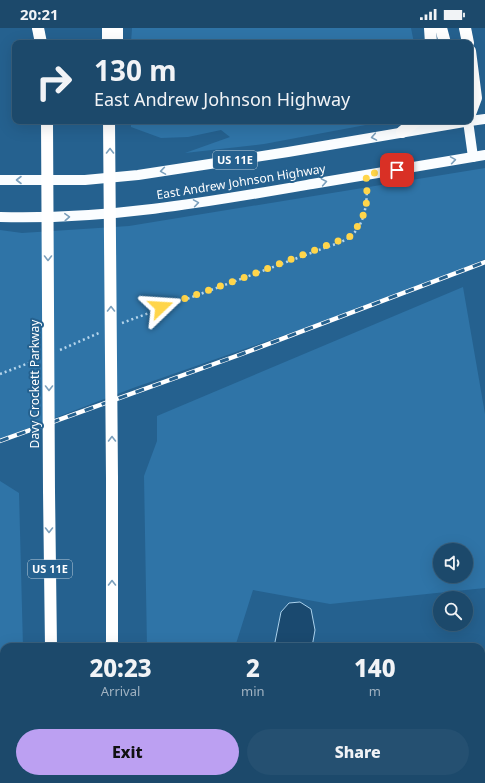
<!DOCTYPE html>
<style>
body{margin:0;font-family:"Noto Sans",sans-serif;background:#255071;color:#f1f3f6;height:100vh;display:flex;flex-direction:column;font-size:15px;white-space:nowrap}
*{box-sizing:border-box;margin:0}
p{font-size:13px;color:#a0b2c1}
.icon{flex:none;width:22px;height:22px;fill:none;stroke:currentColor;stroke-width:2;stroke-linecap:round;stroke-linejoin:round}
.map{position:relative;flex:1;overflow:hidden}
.details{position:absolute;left:0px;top:615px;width:485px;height:140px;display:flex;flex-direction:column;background:#1c496b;border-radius:12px 12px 0 0;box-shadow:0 4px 16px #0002,0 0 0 1px #3a617e}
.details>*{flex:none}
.hud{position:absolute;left:12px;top:12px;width:461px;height:84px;border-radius:8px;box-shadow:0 4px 16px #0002,0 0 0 1px #3a617e;background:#1c496b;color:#f1f3f6;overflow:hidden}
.buttons{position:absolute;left:433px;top:515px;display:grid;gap:8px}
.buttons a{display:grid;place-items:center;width:40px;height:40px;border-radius:50%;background:#1c496b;box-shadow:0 4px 16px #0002,0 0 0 1px #3a617e;font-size:20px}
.pin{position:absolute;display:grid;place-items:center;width:34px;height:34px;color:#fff;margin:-17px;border-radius:8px;box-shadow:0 2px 6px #0006}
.me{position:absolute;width:44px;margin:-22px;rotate:70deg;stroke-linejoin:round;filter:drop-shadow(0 0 3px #0008)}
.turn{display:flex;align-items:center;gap:14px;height:84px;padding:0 16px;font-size:18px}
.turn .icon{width:52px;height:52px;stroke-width:2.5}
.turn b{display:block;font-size:28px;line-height:34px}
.eta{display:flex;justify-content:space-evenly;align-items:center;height:68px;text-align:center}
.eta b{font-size:24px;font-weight:800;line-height:28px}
.primary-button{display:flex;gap:8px;margin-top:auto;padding:8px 16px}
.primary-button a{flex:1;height:46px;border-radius:24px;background:#bca0f2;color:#111;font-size:16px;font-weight:800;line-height:46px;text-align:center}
.primary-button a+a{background:#255071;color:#f1f3f6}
.status{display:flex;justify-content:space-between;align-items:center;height:28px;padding:0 20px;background:#1c496b;direction:ltr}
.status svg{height:11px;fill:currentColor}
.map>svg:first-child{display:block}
.green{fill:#2f74a7;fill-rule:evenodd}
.water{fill:#1a496f;stroke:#aad1ec}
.building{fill:#3579ac;stroke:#daecf9}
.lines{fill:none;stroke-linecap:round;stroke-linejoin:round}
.path{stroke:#b5d5ec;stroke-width:2.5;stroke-dasharray:2 3;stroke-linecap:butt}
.lane{stroke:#b5d5ec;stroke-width:3}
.primary{stroke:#fafdff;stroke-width:10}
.highway{stroke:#fff;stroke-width:12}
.rail-casing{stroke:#fff;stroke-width:4.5}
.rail{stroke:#25618f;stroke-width:3;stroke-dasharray:9;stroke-linecap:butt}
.highway-bridge{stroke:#fff;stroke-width:12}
.oneway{stroke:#7a9fbc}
.oneway2{stroke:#7ca0bc}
.route{stroke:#ffd54a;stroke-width:7;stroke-dasharray:0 12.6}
.labels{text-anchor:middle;stroke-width:4;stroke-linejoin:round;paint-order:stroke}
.shield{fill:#25618f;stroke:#bed0dd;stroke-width:1}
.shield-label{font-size:11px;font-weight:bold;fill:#fff}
.street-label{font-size:12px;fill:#fff;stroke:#25618f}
</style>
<div class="status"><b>20:21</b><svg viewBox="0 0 49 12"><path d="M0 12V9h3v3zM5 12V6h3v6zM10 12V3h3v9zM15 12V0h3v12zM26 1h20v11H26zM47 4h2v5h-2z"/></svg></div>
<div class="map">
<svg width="485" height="755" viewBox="0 0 485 755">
<rect width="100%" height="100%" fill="#25618f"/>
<g class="green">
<path d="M132,0H411L414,15H131Z"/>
<path d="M131,93H387L264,116L185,125L230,109L221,102L188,109L161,110L131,99Z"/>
<path d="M485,140V231L396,268L133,360L0,411V202L22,205L129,198Z"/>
<path d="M463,259L485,386V560L330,576L253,562L235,619H147L144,448L157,413V388ZM440,522H466V548H440Z"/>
<path d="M0,453L19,465L23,619H4V751H26V755H0Z"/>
<path d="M170,751H230L231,755H172Z"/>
</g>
<path class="water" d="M300,574L311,581L315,602L312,619H274L281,584L289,575Z"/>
<path class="building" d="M350,751H450L436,755H351Z"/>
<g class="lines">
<g class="path">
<path d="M122,295L319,222C328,218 343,215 351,208C365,196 367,175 367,158"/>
<path d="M60,322L99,305"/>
<path d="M0,346L37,332"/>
</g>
<g class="lane">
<path d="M481,685L485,697"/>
<path d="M342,751L343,755"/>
<path d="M450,751L451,755"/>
</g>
<g class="primary">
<path d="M468,93L473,129"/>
<path d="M470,93L485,91"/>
<path d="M0,152H85L138,147L288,124L470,93"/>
<path d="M0,189C106,192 208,174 312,156C370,146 427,137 485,127"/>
</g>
<g class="highway">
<path d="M38,0L41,15"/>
<path d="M108,0V15"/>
<path d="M430,0L431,15"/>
<path d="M441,0L445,15"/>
<path d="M465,0L468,15"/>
<path d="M117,15V0"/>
<path d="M470,23L476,70L470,86"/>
<path d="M402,104L416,93"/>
<path d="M112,450V619"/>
<path d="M49,463L51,619"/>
<path d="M52,751V755"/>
<path d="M112,751V755"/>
<path d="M144,751L145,755"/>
</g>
<defs>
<path id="rail" d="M0,413L239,327L485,234"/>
</defs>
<use href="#rail" class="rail-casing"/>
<use href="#rail" class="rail"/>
<g class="highway-bridge">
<path d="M47,93L49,463"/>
<path d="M109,93L112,450"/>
</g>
</g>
<defs><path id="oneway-chevron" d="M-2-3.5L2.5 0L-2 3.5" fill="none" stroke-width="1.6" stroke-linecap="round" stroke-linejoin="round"/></defs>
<g class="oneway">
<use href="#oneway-chevron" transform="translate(374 109) rotate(170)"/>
<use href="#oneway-chevron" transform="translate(453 132) rotate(-9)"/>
<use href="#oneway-chevron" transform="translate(163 143) rotate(171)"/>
<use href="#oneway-chevron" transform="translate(19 152) rotate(-180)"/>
<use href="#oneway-chevron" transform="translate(324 154) rotate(-10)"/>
<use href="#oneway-chevron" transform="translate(196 175) rotate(-9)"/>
<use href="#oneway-chevron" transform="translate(67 189) rotate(-3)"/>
</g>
<g class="oneway2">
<use href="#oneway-chevron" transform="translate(110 123) rotate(-90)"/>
<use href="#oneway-chevron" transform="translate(48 230) rotate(90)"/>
<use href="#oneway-chevron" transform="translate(111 281) rotate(-90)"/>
<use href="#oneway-chevron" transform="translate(49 360) rotate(90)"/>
<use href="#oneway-chevron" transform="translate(112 411) rotate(-90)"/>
<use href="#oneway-chevron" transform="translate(49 502) rotate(90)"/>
<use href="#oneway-chevron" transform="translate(112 555) rotate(-90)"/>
</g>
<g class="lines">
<path class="route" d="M161,279L243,250L351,208C368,184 368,176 366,146L397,142"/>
</g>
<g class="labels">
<g class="shield">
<rect x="213" y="123" width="44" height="18" rx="3"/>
<rect x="28" y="532" width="44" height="18" rx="3"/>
</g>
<g class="shield-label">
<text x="235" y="136">US 11E</text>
<text x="50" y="545">US 11E</text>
</g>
<g class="street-label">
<text transform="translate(241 154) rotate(-9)" y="4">East Andrew Johnson Highway</text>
<text transform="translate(35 356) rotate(-90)" y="4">Davy Crockett Parkway</text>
</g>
</g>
</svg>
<div class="buttons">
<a><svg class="icon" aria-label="sound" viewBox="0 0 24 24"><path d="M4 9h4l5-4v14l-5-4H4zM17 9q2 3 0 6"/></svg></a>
<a><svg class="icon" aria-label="search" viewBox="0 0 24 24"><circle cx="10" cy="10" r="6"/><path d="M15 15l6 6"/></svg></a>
</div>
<div class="pin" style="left:397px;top:142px;background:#d93025"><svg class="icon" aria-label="arrive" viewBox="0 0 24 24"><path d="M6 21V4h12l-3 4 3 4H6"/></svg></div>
<svg class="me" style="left:161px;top:279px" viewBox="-20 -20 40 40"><path d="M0-17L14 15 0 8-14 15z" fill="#ffd54a" stroke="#fff" stroke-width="4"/></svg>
<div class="hud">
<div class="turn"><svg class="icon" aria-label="right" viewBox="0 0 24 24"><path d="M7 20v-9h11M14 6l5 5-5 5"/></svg><div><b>130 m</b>East Andrew Johnson Highway</div></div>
</div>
<section class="details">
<div class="eta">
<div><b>20:23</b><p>Arrival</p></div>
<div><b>2</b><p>min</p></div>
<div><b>140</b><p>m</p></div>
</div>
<div class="primary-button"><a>Exit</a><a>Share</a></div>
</section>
</div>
